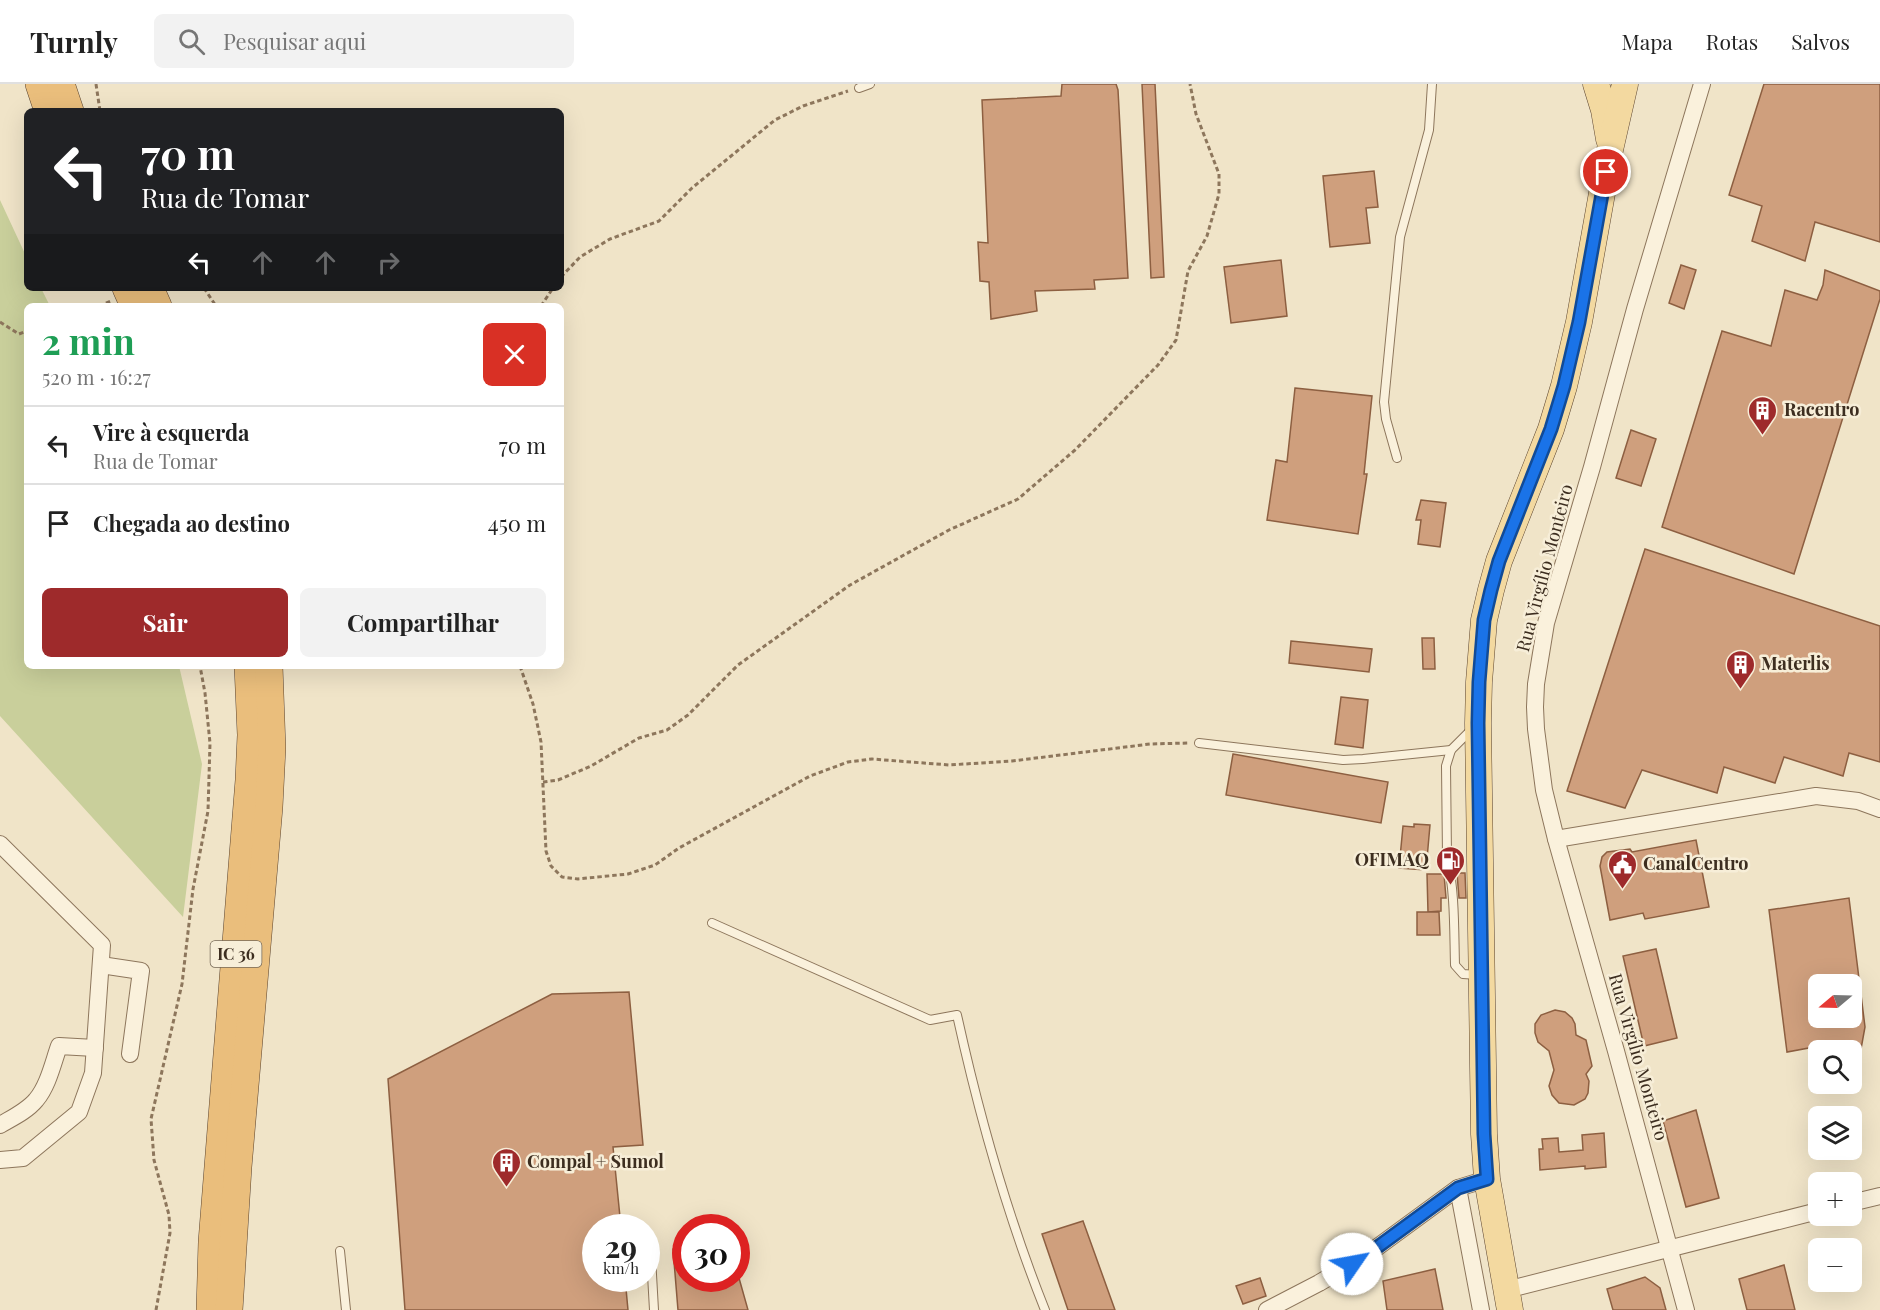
<!DOCTYPE html>
<html lang="pt">
<meta charset="utf-8">
<style>
body{margin:0;font-family:"Playfair Display",serif;background:#f2f2f2;color:#222;height:100vh;display:flex;flex-direction:column;font-size:22px;white-space:nowrap}
*{box-sizing:border-box;margin:0}
p{font-size:20px;color:#767676}
.icon{flex:none;width:33px;height:33px;fill:none;stroke:currentColor;stroke-width:2;stroke-linecap:round;stroke-linejoin:round}
.map{position:relative;flex:1;overflow:hidden}
.panel{position:absolute;left:24px;top:219px;width:540px;height:366px;display:flex;flex-direction:column;background:#fff;border-radius:9px;box-shadow:0 6px 24px #0002}
.panel>*{flex:none}
.top-card{position:absolute;left:24px;top:24px;width:540px;height:183px;border-radius:9px;box-shadow:0 6px 24px #0002;background:#202124;color:#fff;overflow:hidden}
.needle{width:39px;rotate:251deg}
.buttons{position:absolute;left:1808px;top:890px;display:grid;gap:12px}
.buttons a{display:grid;place-items:center;width:54px;height:54px;border-radius:9px;background:#fff;box-shadow:0 6px 24px #0002;font-size:30px}
.speed{position:absolute;left:582px;top:1130px;display:flex;gap:12px;font-size:30px;font-weight:700;text-align:center}
.speed>*{display:grid;place-content:center;width:78px;height:78px;border-radius:50%;background:#fff;box-shadow:0 6px 24px #0002;line-height:1}
.speed small{font-size:15px;font-weight:400}
.speed .limit{border:9px solid #d22;background:#fff;color:#111}
.pin{position:absolute;display:grid;place-items:center;width:51px;height:51px;color:#fff;margin:-26px;border:3px solid #fff;border-radius:50%;box-shadow:0 2px 6px #0007}
.me{position:absolute;width:66px;margin:-33px;rotate:57deg;stroke-linejoin:round;filter:drop-shadow(0 0 4px #0008)}
.turn{display:flex;align-items:center;gap:21px;height:126px;padding:0 18px;font-size:27px}
.turn .icon{width:78px;height:78px;stroke-width:2.5}
.turn b{display:block;font-size:42px;line-height:51px}
.lanes{display:flex;align-items:center;height:57px;padding:0 18px;background:#0003;justify-content:center;gap:30px;direction:ltr}
.lanes .off{opacity:.35}
.round{display:grid;place-items:center;flex:none;width:63px;height:63px;border-radius:9px;background:#f2f2f2}
.head{display:flex;align-items:center;justify-content:space-between;height:102px;padding:0 18px}
h1{font-size:36px;font-weight:700;line-height:45px;color:#1e9e55}
.primary-button{display:flex;gap:12px;margin-top:auto;padding:12px 18px}
.primary-button a{flex:1;height:69px;border-radius:9px;background:#9e2a2b;color:#fff;font-size:24px;font-weight:700;line-height:69px;text-align:center}
.primary-button a+a{background:#f2f2f2;color:#222}
ul{padding:0;list-style:none}
li{display:flex;align-items:center;gap:18px;height:78px;padding:0 18px;border-top:2px solid #e0e0e0}
li div{flex:1}
li b{display:block;font-size:22px}
li em{font-style:normal}
header{display:flex;align-items:center;gap:36px;box-sizing:border-box;height:84px;padding:0 30px;background:#fff;border-bottom:2px solid #e0e0e0}
header strong{font-size:28px}
nav{display:flex;gap:33px;margin-inline-start:auto;font-size:21px}
.search{width:420px;height:54px;background:#f2f2f2;display:flex;align-items:center;gap:15px;box-sizing:border-box;padding:0 21px;border-radius:9px;color:#767676;font-size:22px}
.map>svg:first-child{display:block}
.green{fill:#c9cf9b}
.building{fill:#cf9f7d;stroke:#8d5f41;stroke-width:1.5;fill-rule:evenodd}
.lines{fill:none;stroke-linecap:round;stroke-linejoin:round}
.service-casing{stroke:#8d765c;stroke-width:10}
.minor-casing{stroke:#8d765c;stroke-width:18}
.primary-casing{stroke:#5b4430;stroke-width:27}
.trunk-casing{stroke:#5b4430;stroke-width:28}
.path{stroke:#8d765c;stroke-width:3;stroke-dasharray:4.5 3;stroke-linecap:butt}
.service{stroke:#faf1dc;stroke-width:8}
.minor{stroke:#faf1dc;stroke-width:16}
.primary{stroke:#f3d9a0;stroke-width:26}
.trunk{stroke:#eabe7c;stroke-width:27}
.route-casing{stroke:#114b97;stroke-width:15}
.route{stroke:#1a73e8;stroke-width:10}
.labels{text-anchor:middle;stroke-width:5;stroke-linejoin:round;paint-order:stroke}
.shield{fill:#f7eed8;stroke:#756857;stroke-width:1.5}
.shield-label{font-size:16px;font-weight:bold;fill:#3d2e20}
.poi-label{font-size:18px;font-weight:bold;fill:#3d2e20;stroke:#f7eed8;text-anchor:start}
.street-label{font-size:18px;fill:#3d2e20;stroke:#f7eed8}
</style>
<header>
<strong>Turnly</strong>
<div class="search"><svg class="icon" aria-label="search" viewBox="0 0 24 24"><circle cx="10" cy="10" r="6"/><path d="M15 15l6 6"/></svg>Pesquisar aqui</div>
<nav><a>Mapa</a><a>Rotas</a><a>Salvos</a></nav>
</header>
<div class="map">
<svg width="1880" height="1226" viewBox="0 0 1880 1226">
<rect width="100%" height="100%" fill="#f0e4c8"/>
<path class="green" d="M0,116L27,174V204H41L50,222H27V582H179L202,680L183,833L0,632Z"/>
<g class="building">
<path d="M1062,0H1116L1118,6L1128,194L1094,196L1095,205L1035,207L1037,227L991,235L989,198L980,197L978,158L988,159L982,16L1061,12Z"/>
<path d="M1142,0H1155L1164,193L1151,194Z"/>
<path d="M1764,0H1880V158L1815,138L1805,177L1752,157L1762,122L1729,111Z"/>
<path d="M1374,87L1378,123L1366,124L1370,159L1330,163L1323,92Z"/>
<path d="M1281,176L1287,232L1231,239L1224,183Z"/>
<path d="M1681,181L1696,186L1684,225L1669,219Z"/>
<path d="M1825,186L1880,207V215L1794,490L1662,443L1722,247L1771,262L1785,206L1817,216L1823,201Z"/>
<path d="M1295,304L1372,312L1364,390H1367L1358,450L1267,436L1276,376L1287,378Z"/>
<path d="M1631,346L1656,355L1641,402L1616,394Z"/>
<path d="M1421,416L1446,419L1440,463L1418,460L1421,436H1416Z"/>
<path d="M1645,465L1880,542V678L1849,669L1843,692L1784,673L1775,699L1724,683L1717,709L1642,686L1625,724L1567,707Z"/>
<path d="M1422,554H1434L1435,585H1423Z"/>
<path d="M1291,557L1372,565L1369,588L1289,579Z"/>
<path d="M1341,613L1368,616L1363,664L1335,660Z"/>
<path d="M1233,670L1388,698L1381,739L1226,711Z"/>
<path d="M1414,740L1430,741L1426,786L1399,784L1403,742L1414,743Z"/>
<path d="M1696,756L1709,823L1645,835L1643,829L1610,836L1600,782L1602,773L1607,768L1630,765L1632,768Z"/>
<path d="M1457,789H1465L1466,814H1459Z"/>
<path d="M1427,790H1444L1446,814H1441V827L1428,828Z"/>
<path d="M1849,814L1865,943L1861,965L1809,966V964L1787,968L1769,826ZM1818,900H1851V933H1818Z"/>
<path d="M1417,828H1439L1440,851H1417Z"/>
<path d="M1656,865L1677,954L1644,962L1623,872Z"/>
<path d="M629,908L643,1061L613,1063L621,1143H596V1194H625L628,1226H405L388,995L552,910Z"/>
<path d="M1555,926L1565,928L1572,934L1575,940L1576,951L1586,956L1592,982L1586,990L1589,997L1588,1009L1585,1015L1574,1021L1559,1019L1552,1011L1549,1002L1554,986L1549,967L1538,958L1535,949V940L1541,931Z"/>
<path d="M1696,1026L1719,1114L1686,1123L1663,1037Z"/>
<path d="M1604,1049L1606,1083L1585,1085V1082L1540,1086L1539,1065H1543L1542,1055L1558,1054L1559,1068L1583,1066L1582,1051Z"/>
<path d="M1083,1137L1115,1226H1068L1042,1150Z"/>
<path d="M686,1162V1194H739L748,1226H678L673,1165Z"/>
<path d="M1784,1181L1795,1226H1747L1739,1195Z"/>
<path d="M1435,1185L1443,1226H1387L1383,1197Z"/>
<path d="M1645,1193L1660,1204L1666,1226H1613L1607,1205Z"/>
<path d="M1260,1194L1266,1212L1243,1220L1236,1202Z"/>
</g>
<g class="lines">
<defs>
<g id="service">
<path d="M859,4L870,0"/>
<path d="M1397,374L1386,335L1384,318L1400,153L1429,46L1432,0"/>
<path d="M1473,644L1451,666L1446,682L1447,772C1455,808 1454,845 1455,881L1463,890L1478,891"/>
<path d="M1199,659L1343,676L1363,675L1451,666"/>
<path d="M712,839L930,936L957,931C979,1031 1007,1131 1045,1226"/>
<path d="M650,1155L654,1226"/>
<path d="M340,1167L346,1226"/>
</g>
<g id="minor">
<path d="M1556,755L1816,712L1858,717L1880,725"/>
<path d="M0,760L102,861L93,989L79,1028L23,1074L0,1076"/>
<path d="M101,881L141,887L130,970"/>
<path d="M0,1041C12,1034 27,1027 36,1016C48,1002 53,979 59,962L95,964"/>
<path d="M1458,1104L1481,1226"/>
<path d="M1851,1119L1880,1112"/>
<path d="M1506,1206L1818,1127"/>
<path d="M1267,1226L1319,1199L1368,1170L1458,1104L1487,1095"/>
<path d="M1686,1226L1616,967L1556,755L1544,706L1536,645L1535,623L1536,600L1546,539L1592,383L1635,225L1702,0"/>
</g>
<g id="primary">
<path d="M1596,0L1604,26L1609,55"/>
<path d="M1510,1226L1487,1095L1484,1050L1478,639L1479,598L1484,536L1491,506L1499,477L1551,345L1564,302L1579,238L1609,70L1625,0"/>
</g>
<g id="trunk">
<path d="M39,0L48,27"/>
<path d="M61,0L70,27"/>
<path d="M126,204L134,222"/>
<path d="M150,204L158,222"/>
<path d="M210,1226L212,1158L249,696L251,651L248,582"/>
<path d="M229,1226L238,1083L269,723L272,664L269,582"/>
</g>
</defs>
<use href="#service" class="service-casing"/>
<use href="#minor" class="minor-casing"/>
<use href="#primary" class="primary-casing"/>
<use href="#trunk" class="trunk-casing"/>
<g class="path">
<path d="M96,0L100,27"/>
<path d="M561,193L580,173L610,155L659,137L692,104L775,36L803,22L848,7"/>
<path d="M204,204L216,222"/>
<path d="M99,222L111,217"/>
<path d="M541,222L553,204"/>
<path d="M0,238L19,250L27,247"/>
<path d="M520,582L533,620L541,658L546,767L551,782L562,793L578,795L628,790L655,781L679,764L810,692L848,678L872,675L949,681L1012,677L1150,660L1188,659"/>
<path d="M543,698L558,696L591,682L639,654L667,646L688,631L738,581L850,501L949,446L1018,415L1075,366L1158,281L1176,256L1188,187L1207,152L1219,110V90L1196,30L1190,0"/>
<path d="M156,1226L170,1149L169,1131L154,1076L151,1035L182,900L193,805L208,727L210,659L205,609L200,582"/>
</g>
<use href="#service" class="service"/>
<use href="#minor" class="minor"/>
<use href="#primary" class="primary"/>
<use href="#trunk" class="trunk"/>
</g>
<g class="lines">
<defs>
<path id="route" d="M1352,1180L1368,1170L1458,1104L1487,1095L1484,1050L1478,639L1479,598L1484,536L1491,506L1499,477L1551,345L1564,302L1579,238L1606,88"/>
</defs>
<use href="#route" class="route-casing"/>
<use href="#route" class="route"/>
</g>
<defs>
<symbol id="building-pin" viewBox="-11 -11 22 30"><path d="M0 17L-7.5 6A9.5 9.5 0 1 1 7.5 6Z" fill="#9e2a2b" stroke="#f7eed8"/><path d="M-4-6H4V6H1V3H-1V6H-4ZM-2.5-4.3h1.7v1.8h-1.7ZM.8-4.3h1.7v1.8H.8ZM-2.5-1h1.7V.8h-1.7ZM.8-1h1.7V.8H.8Z" fill="#fff"/></symbol>
<symbol id="fuel-pin" viewBox="-11 -11 22 30"><path d="M0 17L-7.5 6A9.5 9.5 0 1 1 7.5 6Z" fill="#9e2a2b" stroke="#f7eed8"/><path d="M-5.5-6h7V0h2V4h1.3V-2.5L3-4.5l.8-.8L6-3V5H2.5V1h-1V6h-7ZM-4.2-4.7v3.2H.2V-4.7Z" fill="#fff"/></symbol>
<symbol id="civic-pin" viewBox="-11 -11 22 30"><path d="M0 17L-7.5 6A9.5 9.5 0 1 1 7.5 6Z" fill="#9e2a2b" stroke="#f7eed8"/><path d="M-.6-6.5H3V-4.5H.6V-3L4-1V1h2V6H-6V1h2V-1L-.6-3ZM-1.2 2.5V6h2.4V2.5Z" fill="#fff"/></symbol>
</defs>
<g fill-rule="evenodd">
<use href="#building-pin" x="1746" y="310" width="33" height="45"/>
<use href="#building-pin" x="1724" y="564" width="33" height="45"/>
<use href="#fuel-pin" x="1434" y="760" width="33" height="45"/>
<use href="#civic-pin" x="1606" y="764" width="33" height="45"/>
<use href="#building-pin" x="490" y="1062" width="33" height="45"/>
</g>
<g class="labels">
<rect class="shield" x="210.5" y="857" width="51" height="26" rx="4.5"/>
<g class="shield-label">
<text x="236" y="876">IC 36</text>
</g>
<g class="poi-label">
<text x="1784" y="332">Racentro</text>
<text x="1761" y="586">Materlis</text>
<text x="1429" y="782" text-anchor="end">OFIMAQ</text>
<text x="1643" y="786">CanalCentro</text>
<text x="527" y="1084">Compal + Sumol</text>
</g>
<g class="street-label">
<text transform="translate(1545 484) rotate(-75)" y="6">Rua Virgílio Monteiro</text>
<text transform="translate(1638 973) rotate(74)" y="6">Rua Virgílio Monteiro</text>
</g>
</g>
</svg>
<div class="buttons">
<a><svg class="needle" viewBox="-14 -14 28 28"><path d="M0-13l5 13h-10z" fill="#e53935"/><path d="M0 13l5-13h-10z" fill="#767676"/></svg></a>
<a><svg class="icon" aria-label="search" viewBox="0 0 24 24"><circle cx="10" cy="10" r="6"/><path d="M15 15l6 6"/></svg></a>
<a><svg class="icon" aria-label="layers" viewBox="0 0 24 24"><path d="M12 4l9 5-9 5-9-5zM3 14l9 5 9-5"/></svg></a>
<a>+</a>
<a>−</a>
</div>
<div class="speed"><div>29<small>km/h</small></div><div class="limit">30</div></div>
<div class="pin" style="left:1606px;top:88px;background:#d93025"><svg class="icon" aria-label="arrive" viewBox="0 0 24 24"><path d="M6 21V4h12l-3 4 3 4H6"/></svg></div>
<svg class="me" style="left:1352px;top:1180px" viewBox="-20 -20 40 40"><circle r="19" fill="#fff"/><path d="M0-13L10 11 0 6-10 11z" fill="#1a73e8"/></svg>
<div class="top-card">
<div class="turn"><svg class="icon" aria-label="left" viewBox="0 0 24 24"><path d="M17 20v-9H6M10 6l-5 5 5 5"/></svg><div><b>70 m</b>Rua de Tomar</div></div>
<div class="lanes"><svg class="icon" aria-label="left" viewBox="0 0 24 24"><path d="M17 20v-9H6M10 6l-5 5 5 5"/></svg><svg class="icon off" aria-label="ahead" viewBox="0 0 24 24"><path d="M12 20V5M6 11l6-6 6 6"/></svg><svg class="icon off" aria-label="ahead" viewBox="0 0 24 24"><path d="M12 20V5M6 11l6-6 6 6"/></svg><svg class="icon off" aria-label="right" viewBox="0 0 24 24"><path d="M7 20v-9h11M14 6l5 5-5 5"/></svg></div>
</div>
<section class="panel">
<div class="head"><div><h1>2 min</h1><p>520 m · 16:27</p></div><a class="round" style="background:#d93025;color:#fff"><svg class="icon" aria-label="close" viewBox="0 0 24 24"><path d="M6 6l12 12M18 6L6 18"/></svg></a></div>
<ul>
<li><svg class="icon" aria-label="left" viewBox="0 0 24 24"><path d="M17 20v-9H6M10 6l-5 5 5 5"/></svg><div><b>Vire à esquerda</b><p>Rua de Tomar</p></div><em>70 m</em></li>
<li><svg class="icon" aria-label="arrive" viewBox="0 0 24 24"><path d="M6 21V4h12l-3 4 3 4H6"/></svg><div><b>Chegada ao destino</b></div><em>450 m</em></li>
</ul>
<div class="primary-button"><a>Sair</a><a>Compartilhar</a></div>
</section>
</div>
